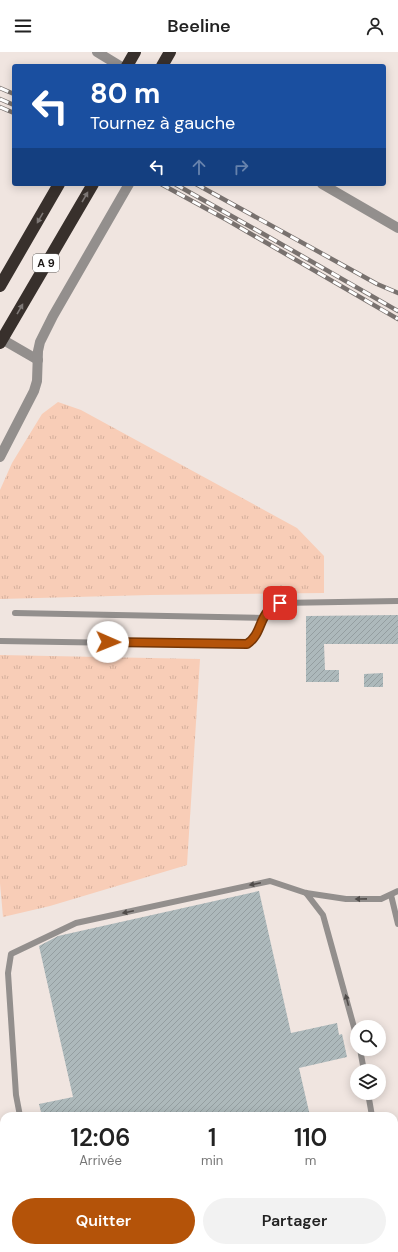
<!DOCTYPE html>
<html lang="fr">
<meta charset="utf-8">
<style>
body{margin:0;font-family:"DM Sans",sans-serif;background:#f2f2f2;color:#222;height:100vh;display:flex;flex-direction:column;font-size:15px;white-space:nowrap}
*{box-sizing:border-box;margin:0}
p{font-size:13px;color:#767676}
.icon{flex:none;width:22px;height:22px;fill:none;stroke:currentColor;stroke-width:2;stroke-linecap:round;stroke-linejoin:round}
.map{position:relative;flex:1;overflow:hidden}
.sheet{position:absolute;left:0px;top:1060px;width:398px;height:140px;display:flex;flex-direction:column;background:#fff;border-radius:12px 12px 0 0;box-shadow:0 2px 10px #0003}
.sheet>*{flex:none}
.hud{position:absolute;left:12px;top:12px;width:374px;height:122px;border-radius:4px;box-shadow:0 2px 10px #0003;background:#1a4fa0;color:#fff;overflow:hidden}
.tools{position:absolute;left:350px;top:968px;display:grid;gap:8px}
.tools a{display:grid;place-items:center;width:36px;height:36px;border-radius:50%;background:#fff;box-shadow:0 2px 10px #0003;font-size:20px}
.pin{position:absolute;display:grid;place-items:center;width:34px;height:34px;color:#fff;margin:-17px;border-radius:8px;box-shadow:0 2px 6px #0006}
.me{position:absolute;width:44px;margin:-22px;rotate:91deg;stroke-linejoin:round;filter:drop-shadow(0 0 3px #0008)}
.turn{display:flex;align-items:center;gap:14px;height:84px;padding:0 12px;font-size:18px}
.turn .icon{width:52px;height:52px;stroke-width:2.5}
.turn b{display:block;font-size:28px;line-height:34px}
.lanes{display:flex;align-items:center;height:38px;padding:0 12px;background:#0003;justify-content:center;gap:20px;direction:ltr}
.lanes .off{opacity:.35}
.eta{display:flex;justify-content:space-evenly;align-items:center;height:68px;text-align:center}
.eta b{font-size:24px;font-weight:600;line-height:28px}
.button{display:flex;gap:8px;margin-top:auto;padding:8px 12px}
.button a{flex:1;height:46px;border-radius:24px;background:#b45309;color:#fff;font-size:16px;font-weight:600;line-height:46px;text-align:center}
.button a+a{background:#f2f2f2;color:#222}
header{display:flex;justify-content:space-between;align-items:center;height:52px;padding:0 12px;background:#fff;font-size:18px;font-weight:600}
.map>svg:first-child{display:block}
.grass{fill:url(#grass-tufts)}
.building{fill:url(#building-hatch)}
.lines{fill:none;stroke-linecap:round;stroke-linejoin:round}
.service{stroke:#938f8d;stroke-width:6}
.minor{stroke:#938f8d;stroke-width:10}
.motorway{stroke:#38302c;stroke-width:12}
.rail-casing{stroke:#79726f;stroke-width:4.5}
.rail{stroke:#fff;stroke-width:3;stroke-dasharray:9;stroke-linecap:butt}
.motorway-bridge{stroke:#38302c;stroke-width:12}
.oneway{fill:#7e7876}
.oneway2{fill:#504c4a}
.route-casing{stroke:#753606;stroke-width:10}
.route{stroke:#b45309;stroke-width:7}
.labels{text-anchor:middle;stroke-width:3;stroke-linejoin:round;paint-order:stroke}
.shield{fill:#fff;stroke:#5f5c5a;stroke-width:1}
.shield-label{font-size:11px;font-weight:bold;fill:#1a1614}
</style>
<header><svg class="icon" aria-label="menu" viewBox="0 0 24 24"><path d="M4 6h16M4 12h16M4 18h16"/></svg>Beeline<svg class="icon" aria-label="person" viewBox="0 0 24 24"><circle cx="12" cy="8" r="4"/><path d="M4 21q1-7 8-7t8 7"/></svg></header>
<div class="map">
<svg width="398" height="1200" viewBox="0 0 398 1200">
<defs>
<pattern id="grass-tufts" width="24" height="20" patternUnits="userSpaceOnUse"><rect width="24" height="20" fill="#f8cdb7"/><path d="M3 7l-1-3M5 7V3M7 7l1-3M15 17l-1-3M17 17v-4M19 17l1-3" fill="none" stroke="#d4af9c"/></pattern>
<pattern id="building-hatch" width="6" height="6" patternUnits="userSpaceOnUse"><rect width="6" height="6" fill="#adb9bb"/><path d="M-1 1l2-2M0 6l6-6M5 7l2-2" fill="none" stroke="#949ea0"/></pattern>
</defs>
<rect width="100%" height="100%" fill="#f0e5e0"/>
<g class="grass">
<path d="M58,350L81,358L297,476L324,504V541L150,543L0,547V438L12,411L42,362Z"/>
<path d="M0,603L200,607L187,813L50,854L3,865L0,831Z"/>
</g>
<g class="building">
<path d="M398,563V592H324L325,618H339V630H306V564Z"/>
<path d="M383,621V635H364V622Z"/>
<path d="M259,839L291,981L337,971L339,983L342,982L347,1005L299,1016L310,1064H42L39,1052L73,1045L39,894L58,884Z"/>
</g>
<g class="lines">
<g class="service">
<path d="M15,561L264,566"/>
<path d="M0,589L247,593C264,581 257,560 280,551L398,549"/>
<path d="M306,841L323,863L357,986"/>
<path d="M391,843L398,872"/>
<path d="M360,997L364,1019"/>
<path d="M368,1041L372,1064"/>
<path d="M20,1064L16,1043L8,921L11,902L76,871L270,829L306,841L346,847H381L398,839"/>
<path d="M394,1148L398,1138"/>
<path d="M47,1196L48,1200"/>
<path d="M272,1200L288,1196"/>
</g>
<g class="minor">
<path d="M97,0L120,14"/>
<path d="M322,132L398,176"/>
<path d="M0,286L38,308"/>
<path d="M0,405L34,339L37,329L38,299L40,290L53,264L129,132"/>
<path d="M376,1200L393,1196"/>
</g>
<g class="motorway">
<path d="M127,14L135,0"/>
<path d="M162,14L170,0"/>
<path d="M0,234L59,132"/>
</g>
<defs>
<g id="rail">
<path d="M0,36L14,42"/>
<path d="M0,47L14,53"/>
<path d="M0,55L14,61"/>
<path d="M161,132L227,168L398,267"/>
<path d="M175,132L274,188L398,259"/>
<path d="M196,132L377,232L398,241"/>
</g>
</defs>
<use href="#rail" class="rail-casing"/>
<use href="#rail" class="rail"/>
<path class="motorway-bridge" d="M0,291L93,132"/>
</g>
<defs><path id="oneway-solid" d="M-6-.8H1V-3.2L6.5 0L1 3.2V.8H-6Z"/></defs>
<g class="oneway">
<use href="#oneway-solid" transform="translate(85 145) rotate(-60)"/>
<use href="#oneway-solid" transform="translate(40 166) rotate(120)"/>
<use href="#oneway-solid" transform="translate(20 257) rotate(-60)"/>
</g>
<g class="oneway2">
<use href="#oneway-solid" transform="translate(255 832) rotate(168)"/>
<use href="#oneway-solid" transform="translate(361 847) rotate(179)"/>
<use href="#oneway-solid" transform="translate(128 860) rotate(168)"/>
<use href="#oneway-solid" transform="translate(347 948) rotate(-105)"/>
</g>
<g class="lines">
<defs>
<path id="route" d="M108,590L247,592C264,581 257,560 280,551"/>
</defs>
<use href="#route" class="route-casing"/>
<use href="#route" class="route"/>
</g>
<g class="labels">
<rect class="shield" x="33" y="202" width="26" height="18" rx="3"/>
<g class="shield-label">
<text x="46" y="215">A 9</text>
</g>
</g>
</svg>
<div class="tools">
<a><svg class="icon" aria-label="search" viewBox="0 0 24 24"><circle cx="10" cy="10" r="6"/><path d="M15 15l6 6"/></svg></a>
<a><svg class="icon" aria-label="layers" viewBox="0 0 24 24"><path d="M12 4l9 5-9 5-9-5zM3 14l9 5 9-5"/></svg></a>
</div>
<div class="pin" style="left:280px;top:551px;background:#d93025"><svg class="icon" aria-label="arrive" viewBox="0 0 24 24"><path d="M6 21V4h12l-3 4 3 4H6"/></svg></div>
<svg class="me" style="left:108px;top:590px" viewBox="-20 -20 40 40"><circle r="19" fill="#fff"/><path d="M0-13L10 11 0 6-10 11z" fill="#b45309"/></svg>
<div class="hud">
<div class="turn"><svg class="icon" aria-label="left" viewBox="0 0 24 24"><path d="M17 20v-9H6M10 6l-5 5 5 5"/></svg><div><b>80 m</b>Tournez à gauche</div></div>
<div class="lanes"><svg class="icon" aria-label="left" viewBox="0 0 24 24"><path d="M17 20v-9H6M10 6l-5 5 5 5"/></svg><svg class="icon off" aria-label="ahead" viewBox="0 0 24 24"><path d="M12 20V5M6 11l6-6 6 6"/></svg><svg class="icon off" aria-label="right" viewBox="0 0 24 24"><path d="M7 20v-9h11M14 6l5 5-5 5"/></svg></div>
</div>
<section class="sheet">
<div class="eta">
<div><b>12:06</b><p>Arrivée</p></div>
<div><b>1</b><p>min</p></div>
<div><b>110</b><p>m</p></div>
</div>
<div class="button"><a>Quitter</a><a>Partager</a></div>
</section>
</div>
